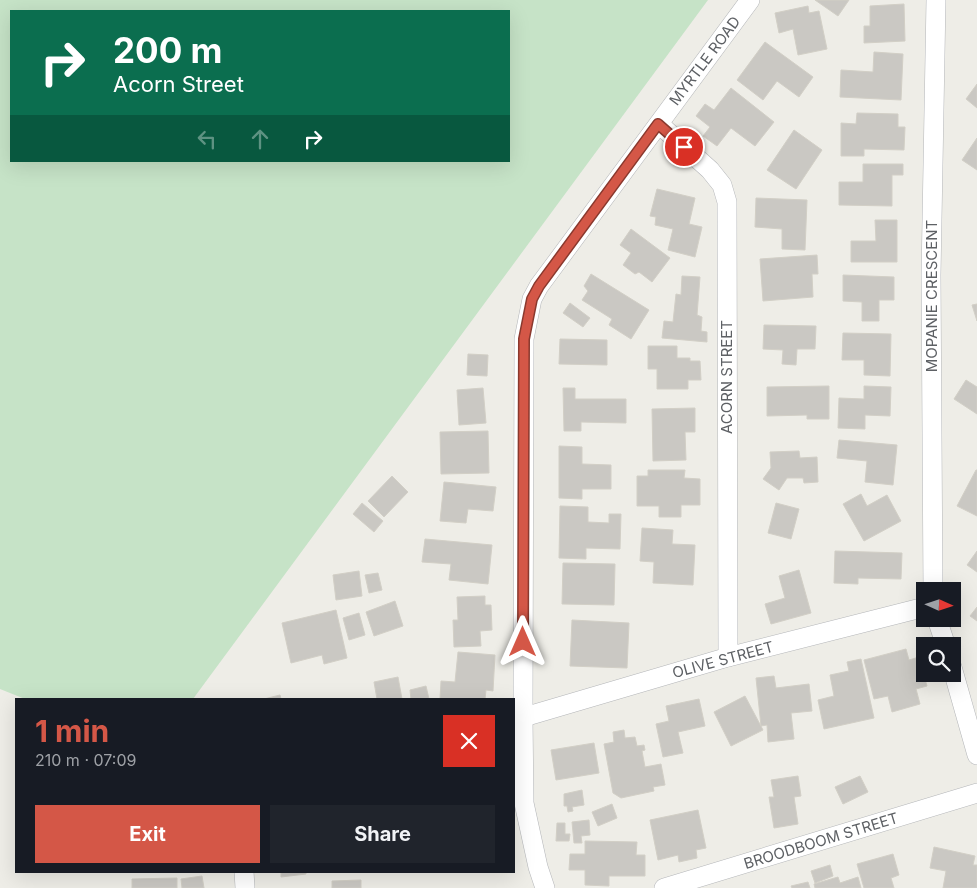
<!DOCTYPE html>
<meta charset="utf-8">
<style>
body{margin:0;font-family:Inter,sans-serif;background:#20242c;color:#f1f3f6;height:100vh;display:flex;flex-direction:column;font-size:19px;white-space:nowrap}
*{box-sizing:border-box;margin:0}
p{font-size:16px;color:#9ea1a6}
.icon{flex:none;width:28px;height:28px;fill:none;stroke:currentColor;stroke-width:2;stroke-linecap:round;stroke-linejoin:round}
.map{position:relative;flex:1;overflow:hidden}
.details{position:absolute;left:15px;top:698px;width:500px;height:175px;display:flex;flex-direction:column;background:#171b24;border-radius:0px;box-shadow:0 5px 20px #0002}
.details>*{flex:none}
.top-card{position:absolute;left:10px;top:10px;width:500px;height:152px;border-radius:0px;box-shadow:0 5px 20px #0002;background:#0b6e4f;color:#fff;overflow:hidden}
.needle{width:32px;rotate:93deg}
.controls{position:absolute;left:916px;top:582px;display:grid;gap:10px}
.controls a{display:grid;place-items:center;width:45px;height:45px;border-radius:0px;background:#171b24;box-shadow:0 5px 20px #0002;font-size:25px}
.pin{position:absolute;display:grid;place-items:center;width:42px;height:42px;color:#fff;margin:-21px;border:2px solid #fff;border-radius:50%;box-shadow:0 1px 5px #0007}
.me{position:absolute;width:55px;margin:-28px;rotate:0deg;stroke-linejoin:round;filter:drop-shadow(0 0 4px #0008)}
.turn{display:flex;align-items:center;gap:18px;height:105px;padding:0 20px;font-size:22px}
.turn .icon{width:65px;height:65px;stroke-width:2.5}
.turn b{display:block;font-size:35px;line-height:42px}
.lanes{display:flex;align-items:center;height:48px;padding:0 20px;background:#0003;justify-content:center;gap:25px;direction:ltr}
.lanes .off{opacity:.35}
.round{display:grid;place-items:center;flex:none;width:52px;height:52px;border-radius:0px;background:#20242c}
.summary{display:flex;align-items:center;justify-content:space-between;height:85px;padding:0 20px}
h1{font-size:30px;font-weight:700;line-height:38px;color:#d45747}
.action{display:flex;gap:10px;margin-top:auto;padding:10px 20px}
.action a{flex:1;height:58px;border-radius:0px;background:#d45747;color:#fff;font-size:20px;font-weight:700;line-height:58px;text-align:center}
.action a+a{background:#20242c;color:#f1f3f6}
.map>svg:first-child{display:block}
.green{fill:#c6e3c7;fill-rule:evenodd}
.building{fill:#cac8c3;stroke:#d2cfc6}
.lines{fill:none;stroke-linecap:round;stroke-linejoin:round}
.minor-casing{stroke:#b4b6b9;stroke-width:20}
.minor{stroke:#fff;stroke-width:19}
.route-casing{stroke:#8a392e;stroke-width:12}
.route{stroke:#d45747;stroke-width:9}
.labels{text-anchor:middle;stroke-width:5;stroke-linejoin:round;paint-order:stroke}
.street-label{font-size:15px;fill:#5e6165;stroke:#fff}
</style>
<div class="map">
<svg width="977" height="888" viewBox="0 0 977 888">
<rect width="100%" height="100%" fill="#eeede7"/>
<path class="green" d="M0,0H708L193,699H25L0,689ZM11,11H509V161H11Z"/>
<g class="building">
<path d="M815,0H849L838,16Z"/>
<path d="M904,4L905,41L864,43V26H870V6Z"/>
<path d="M808,6L809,13L819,11L827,49L798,55L793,29L779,33L775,13Z"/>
<path d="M765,42L813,77L799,97L777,81L763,100L737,80Z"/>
<path d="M874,52L903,54L901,100L840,97L841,70L873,72Z"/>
<path d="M977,84V108L966,99Z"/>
<path d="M731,88L774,122L755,146L731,128L717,146L703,136L710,127L696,116L705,104L714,110Z"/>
<path d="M857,113L898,114V127H905L904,150L864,149V156H841V123L856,124Z"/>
<path d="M794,130L822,150L796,189L767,170Z"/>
<path d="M977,138V170L962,160Z"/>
<path d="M863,164H903V175H892V206L839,205V182H863Z"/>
<path d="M657,189L695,198L689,224L702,227L695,257L668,250L673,229L655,225L656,217L650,216Z"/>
<path d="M756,198L807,200L805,250L782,249V229L755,227Z"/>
<path d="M875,220H897V262H851V241H876Z"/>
<path d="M631,229L670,258L652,282L639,272L635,274L623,265L631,253L620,245Z"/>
<path d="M817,255L818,274H812L813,297L763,301L760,259Z"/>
<path d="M591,274L649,310L631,339L609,325L612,319L582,300L588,291L584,286Z"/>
<path d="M843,275L894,277V300H879V321H862V302L843,301Z"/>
<path d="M682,276L700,277L697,315L702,317L701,331L707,332V342L662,338L664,321L673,322L676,294L681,295Z"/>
<path d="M570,303L590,318L583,327L563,313Z"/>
<path d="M977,304V321L972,305Z"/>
<path d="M764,325L816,326L815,349H797L796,365L782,364L783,350L763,349Z"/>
<path d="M843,333L891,334L890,376L864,375V360H842Z"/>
<path d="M560,339L607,340V365L559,364Z"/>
<path d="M648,346H677V358H690V361H700L701,380H688V389H657V369H648Z"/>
<path d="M468,354L488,355L487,376L467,375Z"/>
<path d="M966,380L977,387V414L954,399Z"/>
<path d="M829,386V419H807V415L767,416V387Z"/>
<path d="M864,386L891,387L890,416L865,415V429L838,428L839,398L864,399Z"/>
<path d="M483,388L486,423L459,425L457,390Z"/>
<path d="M563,388H575V399H626V423L581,422V431H564Z"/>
<path d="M695,408V432H685L686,460L653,461L652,409Z"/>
<path d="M488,431L489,473L441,474L440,432Z"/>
<path d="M839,440L897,445L893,485L865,482L867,461L837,458Z"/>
<path d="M559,446L582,447V464L611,465V489H582V499L559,498Z"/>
<path d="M799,451L800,458L817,457L818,482L804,483L803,478H787L779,490L763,479L771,468L770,452Z"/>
<path d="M648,470H685L684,478L700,479V505H681V517H659V506H637V476H648Z"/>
<path d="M976,470H977V516L957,506Z"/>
<path d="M392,476L408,492L384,517L368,501Z"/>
<path d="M444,482L496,487L493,511L468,509L466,523L440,521Z"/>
<path d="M861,494L867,506L887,495L901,521L864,541L843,504Z"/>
<path d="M362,503L383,521L374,532L353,514Z"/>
<path d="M776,503L799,509L791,539L768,533Z"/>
<path d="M560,506L588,507V522L609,523V514H621L620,549L586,548V559L559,558Z"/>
<path d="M642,528L673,530L672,544L695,545L693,585L653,583L654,562L640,561Z"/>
<path d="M425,539L492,545L488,584L449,580L451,564L422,562Z"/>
<path d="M835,551L902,553L901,579L858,578V584L834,583Z"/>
<path d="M977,551V572L967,565Z"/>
<path d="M563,563L615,564L614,605L562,604Z"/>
<path d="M799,570L811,613L771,624L765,604L785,598L779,576Z"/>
<path d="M359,571L362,596L336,600L333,575Z"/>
<path d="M378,573L382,590L369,593L365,575Z"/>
<path d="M485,596V605H491L492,630L480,631L481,646L454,647L453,620H458L457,597Z"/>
<path d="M395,601L403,626L374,636L366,612Z"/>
<path d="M977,607V621L970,616Z"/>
<path d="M336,610L347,658L324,664L322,655L291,663L282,623Z"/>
<path d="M359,613L365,635L349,640L343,618Z"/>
<path d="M572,620L629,623L627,668L570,666Z"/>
<path d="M906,649L909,660L919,657L927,686L916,689L920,704L892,712L888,696L874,699L864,660Z"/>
<path d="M458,652L495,655L493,691L486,690L485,699H440L441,681L455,682Z"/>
<path d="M861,659L874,718L824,729L818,700L834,696L830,675L849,671L847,662Z"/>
<path d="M774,676L776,688L809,684L812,711L791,713L794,739L768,742L767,725L761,726L756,678Z"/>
<path d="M398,677L402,699H377L374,682Z"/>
<path d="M426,686L429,699H411L410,690Z"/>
<path d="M280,695L281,699H264Z"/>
<path d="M745,696L763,730L731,746L714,712Z"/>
<path d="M699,699L705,726L678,732L683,753L663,757L656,724L669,721L666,706Z"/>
<path d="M624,730L625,738L635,737L637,746L644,745L645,750L642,751L645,767L661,764L665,785L653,787L654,791L621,798L613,793L604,744L614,742L613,732Z"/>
<path d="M594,743L599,773L556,780L551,750Z"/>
<path d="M798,776L801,796L794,797L798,824L774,828L769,797H774L771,780Z"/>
<path d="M860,776L868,792L843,804L835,787Z"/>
<path d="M582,790L584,805L572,807L573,811L568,812L567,806H564V794Z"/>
<path d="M612,804L617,818L598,826L592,812Z"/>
<path d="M698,810L706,848L696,850L697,858L679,862L678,855L658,860L650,820Z"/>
<path d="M589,820L590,835L581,836L582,843H574L572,822Z"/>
<path d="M557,823H565V834H570L569,841H556Z"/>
<path d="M585,841L637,842L636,855H645V876H609V886L585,885V870H569L570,854H585Z"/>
<path d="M934,847L975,856L973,865H977V888H943L946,871L930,868Z"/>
<path d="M893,854L899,875L891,878L894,888H864L857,864Z"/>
<path d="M830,865L833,876L815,883L811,871Z"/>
<path d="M281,871H306V874L281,877Z"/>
<path d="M202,876L204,888H182L181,879Z"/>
<path d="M838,877L840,883L858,877L861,888H815L814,884Z"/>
<path d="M177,878V888H132V879Z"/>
<path d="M361,880V888H332V881Z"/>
<path d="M808,882L810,888H792L791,886Z"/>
</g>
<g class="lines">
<defs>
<g id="minor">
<path d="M659,124L710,170L722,185L727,202L728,657"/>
<path d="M933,591L931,275L936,0"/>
<path d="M937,619L946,646"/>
<path d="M952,667L977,755"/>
<path d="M514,720L728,657L925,607"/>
<path d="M244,871L245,888"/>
<path d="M545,888L538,867L524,803L523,718L524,339L532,299L539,286L750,0"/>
<path d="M664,888L977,793"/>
</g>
</defs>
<use href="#minor" class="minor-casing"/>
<use href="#minor" class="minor"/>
</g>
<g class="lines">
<defs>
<path id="route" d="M523,642L524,339L532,299L539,286L658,124L684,147"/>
</defs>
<use href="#route" class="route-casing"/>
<use href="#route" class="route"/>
</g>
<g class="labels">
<g class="street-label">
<text transform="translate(705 61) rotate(-53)" y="5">MYRTLE ROAD</text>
<text transform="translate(932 296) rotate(-90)" y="5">MOPANIE CRESCENT</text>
<text transform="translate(727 377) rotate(-90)" y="5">ACORN STREET</text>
<text transform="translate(723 660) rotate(-15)" y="5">OLIVE STREET</text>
<text transform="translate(821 841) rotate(-17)" y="5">BROODBOOM STREET</text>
</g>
</g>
</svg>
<div class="controls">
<a><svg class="needle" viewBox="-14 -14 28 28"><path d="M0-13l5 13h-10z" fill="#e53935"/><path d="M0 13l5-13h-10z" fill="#9ea1a6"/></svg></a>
<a><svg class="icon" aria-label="search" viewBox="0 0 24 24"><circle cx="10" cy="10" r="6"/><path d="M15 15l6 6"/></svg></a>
</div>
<div class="pin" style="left:684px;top:147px;background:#d93025"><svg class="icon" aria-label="arrive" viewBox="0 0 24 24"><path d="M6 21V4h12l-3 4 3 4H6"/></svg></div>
<svg class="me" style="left:523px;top:642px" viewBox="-20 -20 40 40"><path d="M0-17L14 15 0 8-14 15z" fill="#d45747" stroke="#fff" stroke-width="4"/></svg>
<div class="top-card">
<div class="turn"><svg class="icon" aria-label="right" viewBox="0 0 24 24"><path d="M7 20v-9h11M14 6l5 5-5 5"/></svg><div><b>200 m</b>Acorn Street</div></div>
<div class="lanes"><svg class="icon off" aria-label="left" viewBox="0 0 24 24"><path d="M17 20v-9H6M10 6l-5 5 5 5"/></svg><svg class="icon off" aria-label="ahead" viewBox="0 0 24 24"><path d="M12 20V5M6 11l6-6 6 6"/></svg><svg class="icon" aria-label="right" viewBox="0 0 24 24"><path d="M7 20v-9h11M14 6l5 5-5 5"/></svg></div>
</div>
<section class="details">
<div class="summary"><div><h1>1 min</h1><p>210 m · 07:09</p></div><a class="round" style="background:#d93025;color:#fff"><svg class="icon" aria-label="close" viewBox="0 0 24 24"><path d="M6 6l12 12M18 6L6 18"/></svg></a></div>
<div class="action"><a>Exit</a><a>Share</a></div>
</section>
</div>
